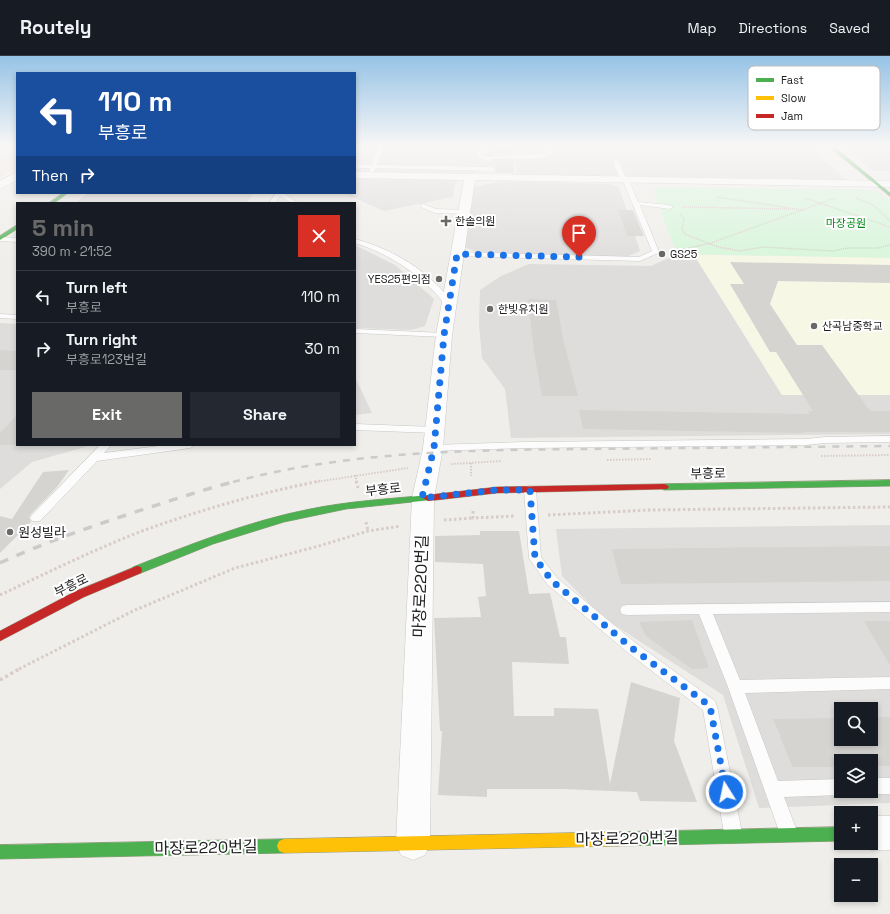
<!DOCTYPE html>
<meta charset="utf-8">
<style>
body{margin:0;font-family:"Space Grotesk","Noto Sans KR",sans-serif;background:#242831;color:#f1f3f6;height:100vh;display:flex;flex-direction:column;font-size:15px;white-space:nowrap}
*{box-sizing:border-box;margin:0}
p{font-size:13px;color:#9ea1a6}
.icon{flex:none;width:22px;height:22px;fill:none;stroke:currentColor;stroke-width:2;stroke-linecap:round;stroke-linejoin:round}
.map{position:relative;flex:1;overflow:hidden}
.sheet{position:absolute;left:16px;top:146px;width:340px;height:244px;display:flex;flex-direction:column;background:#171b24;border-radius:0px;box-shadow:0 2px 6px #0003}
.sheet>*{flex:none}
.banner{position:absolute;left:16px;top:16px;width:340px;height:122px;border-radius:0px;box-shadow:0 2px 6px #0003;background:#1a4fa0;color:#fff;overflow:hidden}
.fabs{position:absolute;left:834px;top:646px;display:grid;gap:8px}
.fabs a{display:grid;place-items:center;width:44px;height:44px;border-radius:0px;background:#171b24;box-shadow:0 2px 6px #0003;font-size:20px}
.pin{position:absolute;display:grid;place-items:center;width:34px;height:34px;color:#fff;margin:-41px -17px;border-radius:50% 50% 50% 0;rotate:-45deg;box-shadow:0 0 4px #0007}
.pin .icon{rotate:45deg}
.me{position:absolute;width:44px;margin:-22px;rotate:350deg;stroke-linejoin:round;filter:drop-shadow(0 0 3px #0008)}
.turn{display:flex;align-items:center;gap:14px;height:84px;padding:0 16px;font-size:18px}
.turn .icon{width:52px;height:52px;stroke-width:2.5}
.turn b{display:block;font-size:28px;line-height:34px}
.then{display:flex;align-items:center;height:38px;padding:0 16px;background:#0003;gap:8px;font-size:15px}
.round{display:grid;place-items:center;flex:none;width:42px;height:42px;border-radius:0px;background:#242831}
.headline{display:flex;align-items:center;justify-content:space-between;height:68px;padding:0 16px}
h1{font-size:24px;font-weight:800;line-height:30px;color:#696967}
.primary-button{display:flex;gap:8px;margin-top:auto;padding:8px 16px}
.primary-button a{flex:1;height:46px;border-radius:0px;background:#696967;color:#fff;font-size:16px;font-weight:800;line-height:46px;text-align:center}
.primary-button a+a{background:#242831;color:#f1f3f6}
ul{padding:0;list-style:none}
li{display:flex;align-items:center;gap:12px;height:52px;padding:0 16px;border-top:1px solid #363941}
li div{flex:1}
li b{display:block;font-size:15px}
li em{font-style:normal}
header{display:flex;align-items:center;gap:24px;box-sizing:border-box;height:56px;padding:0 20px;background:#171b24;border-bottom:1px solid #363941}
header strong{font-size:19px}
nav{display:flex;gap:22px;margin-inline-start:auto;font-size:14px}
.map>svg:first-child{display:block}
.residential{fill:#dedddb;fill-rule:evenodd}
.education{fill:#f7f7e6}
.military{fill:#eae0d9}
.park{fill:#d7f6da}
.building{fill:#d6d4d1}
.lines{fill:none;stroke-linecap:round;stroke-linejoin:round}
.lane-casing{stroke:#c8c8c6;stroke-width:1}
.street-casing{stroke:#c8c8c6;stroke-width:1}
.fast-casing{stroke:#979a80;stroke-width:1}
.slow-casing{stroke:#979a80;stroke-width:1}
.jam-casing{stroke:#979a80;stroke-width:1}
.path-far3{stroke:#d8cbc8;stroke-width:1.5;stroke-dasharray:1 1;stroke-linecap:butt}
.path-far2{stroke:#d8cbc8;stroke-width:2;stroke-dasharray:1.5 1.5;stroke-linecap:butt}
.path-far1{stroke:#d8cbc8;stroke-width:3;stroke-dasharray:2.5 2.5;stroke-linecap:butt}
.path{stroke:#d8cbc8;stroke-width:3.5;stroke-dasharray:3 3;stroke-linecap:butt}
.lane{fill:#fdfcfc;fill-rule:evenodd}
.street{fill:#fdfcfc;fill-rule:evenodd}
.fast{fill:#4caf50;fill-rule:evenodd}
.slow{fill:#ffc107;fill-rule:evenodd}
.jam{fill:#c62828;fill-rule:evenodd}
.rail-far1{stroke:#cbcbcb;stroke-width:2.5;stroke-dasharray:7 7;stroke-linecap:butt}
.rail{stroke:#cbcbcb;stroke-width:3.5;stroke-dasharray:9 9;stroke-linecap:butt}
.route{stroke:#1a73e8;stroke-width:7;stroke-dasharray:0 12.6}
.poi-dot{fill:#696967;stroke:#fff;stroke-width:1.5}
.labels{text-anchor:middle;stroke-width:4;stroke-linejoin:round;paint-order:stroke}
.far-poi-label{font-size:11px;fill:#212121;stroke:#fff;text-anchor:start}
.far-park-label{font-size:11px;fill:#048a19;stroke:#fff}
.street-label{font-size:13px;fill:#212121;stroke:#fff}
.poi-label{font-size:13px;fill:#212121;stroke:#fff;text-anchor:start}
.near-street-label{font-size:16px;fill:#212121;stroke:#fff}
.key{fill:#fff;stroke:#bcbcbc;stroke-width:1}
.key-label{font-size:11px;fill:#212121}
</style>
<header>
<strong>Routely</strong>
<nav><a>Map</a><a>Directions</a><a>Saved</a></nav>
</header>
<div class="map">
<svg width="890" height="858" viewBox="0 0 890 858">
<rect width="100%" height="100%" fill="#efeeea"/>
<g class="residential">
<path d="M355,89H810L846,124L517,119L515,107L492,110L491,113L460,121L455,127L453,141L384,155L343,137H355Z"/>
<path d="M841,89H890V115H873Z"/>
<path d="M503,125L611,128L619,131L640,195L626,201L476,196L465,191L474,131Z"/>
<path d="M88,137H254L246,147H75Z"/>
<path d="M355,189L395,209L434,243L425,270L411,274L355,272Z"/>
<path d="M677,198L694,199L782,339H890V378L511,382L505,333L482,302L479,268L480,234L501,220L529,208L651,210Z"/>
<path d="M0,267L17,268V389H92L32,406L0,433Z"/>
<path d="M355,321L372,357L355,359Z"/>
<path d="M890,469V747L759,752L723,639L602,561L562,520L556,473ZM841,653H871V683H841ZM841,705H871V735H841Z"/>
</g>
<path class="education" d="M694,199L890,201V339H782Z"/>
<path class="military" d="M0,89H17V111L0,121Z"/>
<path class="park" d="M662,131L868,134L879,136L890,145V202L677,198L653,134Z"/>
<g class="building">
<path d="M497,93H512V98L496,99Z"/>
<path d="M495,104H513L514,117H494L496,113L495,111Z"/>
<path d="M618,154H633L644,180H627Z"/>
<path d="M730,206L890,209V227L778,225L770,248L797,289H822L870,355H890V376H803L804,377L583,373L579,354L810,358L808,355H813L776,296H770L730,228H744Z"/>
<path d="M528,243L556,244L564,287L578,340H542L534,296Z"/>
<path d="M0,294L17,295V314H0Z"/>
<path d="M17,359V389H0V377Z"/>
<path d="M69,414L57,431L31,458L29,461L31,466L0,497V460L12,463L43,416Z"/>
<path d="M480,475H519L529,538L550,537L560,581H566L569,608L512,606L514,660H554V652L598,653L610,728L631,626L680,642L674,685L697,746L640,745L637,736L562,733H487V741L438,739L442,675H440L434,562L481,561L478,541L486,540L483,508L435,506V480L480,479Z"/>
<path d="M890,490V525L621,528L612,493Z"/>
<path d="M692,564L709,612L692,613L646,580L639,566Z"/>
<path d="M864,565H890V609Z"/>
<path d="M871,661H890V710H871V705H841V711H793L780,681L781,679L779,677L773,663L841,662V683H871Z"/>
</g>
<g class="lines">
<defs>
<g id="lane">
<path d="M379,89H384L377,109L492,111L495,113L492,115L376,112L372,117L369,115L371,112H355V108L372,109Z"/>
<path d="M479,89H483L482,99L485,101L540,98L547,96L536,89C543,89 548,91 553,97L541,102L491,103L489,106L476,100Z"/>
<path d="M616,103L619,105L624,118L629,124L638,146L670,149L673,151L670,153L640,149L659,196L658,197L640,205L457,200L454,198L457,196L639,201L652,195L623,125L618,119L613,105Z"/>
<path d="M276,137H283L298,147H291L280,140L275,147H269Z"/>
<path d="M423,148L436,153L464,154L467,156L464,158L435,157L421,151V149Z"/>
<path d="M0,181L17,182V186L0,185Z"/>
<path d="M355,183C393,193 429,215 453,247L449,249H446C421,219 392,199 355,187Z"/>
<path d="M0,258L17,259V263L0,262Z"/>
<path d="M355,273L444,277L448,279L444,281L355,277Z"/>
<path d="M355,368L435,371L440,374L435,377L355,374Z"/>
<path d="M890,380V386L825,387L806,389L525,392L433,395L428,392L433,389L525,386L806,383L825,381Z"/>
<path d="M100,389H111L104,397L166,389H195L190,392L97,405L40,465H32L30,462L32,459Z"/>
<path d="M530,430L534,431L536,434L541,501L557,522L637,588L715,645L717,650L742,777L739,783L733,786L727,783L724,777L703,654L627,596L547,528L531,505L529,502L524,434L526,431Z"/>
<path d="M890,546V556L713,558L740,624L890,621V633L745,637L778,725L841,723V735H848L841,739L784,741L797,775L794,781L788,784L782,781L779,775L728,631L699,558L627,559L622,558L620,554L622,550L627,549Z"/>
<path d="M871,722H890V738H871L865,736L871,735Z"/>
</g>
<g id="street">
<path d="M17,116V124L0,133V125Z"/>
<path d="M355,116L890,125V131L475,124L452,279L443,392L434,442L430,787L425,799L413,804L401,799L396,787L412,442L423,392L436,279L464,124L355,122Z"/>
<path d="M871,760H890V794H871L859,789L858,787H871Z"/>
</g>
<g id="fast">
<path d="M827,89H832L890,137V140Z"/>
<path d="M63,137H68L54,147H49Z"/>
<path d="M17,169V173L0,184V180Z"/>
<path d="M890,424V430L664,434L659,431L664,428Z"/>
<path d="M428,439L433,442L431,444L346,453L284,466L213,488L141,517H133L132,514L133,511C191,488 249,465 310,453C349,445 388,443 428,439Z"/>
<path d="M841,771V785L617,790L612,788L610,783L612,778L617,776Z"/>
<path d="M284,783L289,785L291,790L289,795L284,797L0,803V789Z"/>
</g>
<path id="slow" d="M617,776L622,778L624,783L622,788L617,790L284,797L279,795L277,790L279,785L284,783Z"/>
<g id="jam">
<path d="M664,428L667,429L669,431L667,433L497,437L428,445L423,442L428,439L497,431Z"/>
<path d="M137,510L141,511L142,514L141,517L84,541L0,585V575L76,535Z"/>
</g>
</defs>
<use href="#lane" class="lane-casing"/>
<use href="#street" class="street-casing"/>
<use href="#fast" class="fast-casing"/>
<use href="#slow" class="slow-casing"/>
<use href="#jam" class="jam-casing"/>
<g class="path-far3">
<path d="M717,141L803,154"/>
<path d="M805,142L890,171"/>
<path d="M856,142L873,149L890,165"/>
<path d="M682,151L793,153"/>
<path d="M680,158L684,163L682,173L685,178L718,191L740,195L763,191L832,195L848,192H878L890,189"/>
<path d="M675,195L711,187L835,142"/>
</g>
<g class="path-far2">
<path d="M821,400L890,399"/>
<path d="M607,404L652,403"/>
<path d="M471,407V420"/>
<path d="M451,408L502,405"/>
<path d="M355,419L357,426"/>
<path d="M315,426L408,412"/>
</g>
<g class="path-far1">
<path d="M356,425L358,432"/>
<path d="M473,455V462L515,460"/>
<path d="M548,459L648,454L890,451"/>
<path d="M444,464L473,462"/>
<path d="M366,466L368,475"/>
<path d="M0,539C47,517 93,494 142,475C200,454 259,437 320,425"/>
<path d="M19,613L133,555L235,512L319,490L368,475L401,470"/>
</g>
<path class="path" d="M0,624L21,612"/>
<use href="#lane" class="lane"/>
<use href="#street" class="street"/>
<use href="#fast" class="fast"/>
<use href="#slow" class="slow"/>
<use href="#jam" class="jam"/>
<path class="rail-far1" d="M233,426C349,395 469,394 588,393C689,392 789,391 890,390"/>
<path class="rail" d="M0,507C43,487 87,472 132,457C167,446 201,434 237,425"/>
</g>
<linearGradient id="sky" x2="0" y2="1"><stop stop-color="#96c3e6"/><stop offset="0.43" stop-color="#f8f7f6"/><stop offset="1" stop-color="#f8f7f6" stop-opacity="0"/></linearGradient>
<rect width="890" height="209" fill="url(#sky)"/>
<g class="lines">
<path class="route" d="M579,201L457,198L444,279L434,392L422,442L497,434H530L535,502L552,525L632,592L710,650L726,736"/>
</g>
<g class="poi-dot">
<path d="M444 159h4v4h4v4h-4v4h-4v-4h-4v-4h4z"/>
<circle cx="662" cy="198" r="4"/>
<circle cx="439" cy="223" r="4"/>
<circle cx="490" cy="253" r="4"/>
<circle cx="814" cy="270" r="4"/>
<circle cx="10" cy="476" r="4"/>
</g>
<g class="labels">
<g class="far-poi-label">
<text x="455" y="169">한솔의원</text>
<text x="670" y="202">GS25</text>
<text x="431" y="227" text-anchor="end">YES25편의점</text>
<text x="498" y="257">한빛유치원</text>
<text x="822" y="274">산곡남중학교</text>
</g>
<g class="far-park-label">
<text x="846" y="171">마장공원</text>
</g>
<g class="street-label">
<text transform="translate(708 417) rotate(-1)" y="5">부흥로</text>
<text transform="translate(383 433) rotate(-6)" y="5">부흥로</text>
<text transform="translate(71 529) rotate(-26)" y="5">부흥로</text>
</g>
<g class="poi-label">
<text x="18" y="481">원성빌라</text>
</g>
<g class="near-street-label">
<text transform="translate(420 530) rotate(-88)" y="6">마장로220번길</text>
<text transform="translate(627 782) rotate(-1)" y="6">마장로220번길</text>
<text transform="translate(206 791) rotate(-1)" y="6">마장로220번길</text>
</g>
</g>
<rect x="748" y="10" width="132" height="64" rx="6" class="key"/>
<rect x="756" y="22" width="18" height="4" fill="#4caf50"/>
<rect x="756" y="40" width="18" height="4" fill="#ffc107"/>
<rect x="756" y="58" width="18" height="4" fill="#c62828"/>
<g class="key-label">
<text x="781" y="28">Fast</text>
<text x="781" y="46">Slow</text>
<text x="781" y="64">Jam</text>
</g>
</svg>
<div class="fabs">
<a><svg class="icon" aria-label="search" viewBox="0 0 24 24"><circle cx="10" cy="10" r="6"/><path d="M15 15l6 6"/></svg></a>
<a><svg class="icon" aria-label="layers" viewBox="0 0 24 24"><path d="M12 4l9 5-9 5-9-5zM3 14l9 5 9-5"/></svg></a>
<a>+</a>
<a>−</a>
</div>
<div class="pin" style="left:579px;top:201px;background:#d93025"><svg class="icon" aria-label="arrive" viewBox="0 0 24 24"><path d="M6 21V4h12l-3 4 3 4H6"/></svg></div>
<svg class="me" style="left:726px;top:736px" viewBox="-20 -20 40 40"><circle r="17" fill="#1a73e8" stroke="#fff" stroke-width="3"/><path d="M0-11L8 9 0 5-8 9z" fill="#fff"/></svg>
<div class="banner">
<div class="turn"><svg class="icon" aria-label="left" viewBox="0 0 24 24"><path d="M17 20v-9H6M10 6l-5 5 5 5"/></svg><div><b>110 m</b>부흥로</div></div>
<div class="then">Then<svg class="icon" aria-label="right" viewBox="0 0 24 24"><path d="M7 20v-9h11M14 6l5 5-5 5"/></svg></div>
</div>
<section class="sheet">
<div class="headline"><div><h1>5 min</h1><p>390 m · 21:52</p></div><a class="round" style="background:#d93025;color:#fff"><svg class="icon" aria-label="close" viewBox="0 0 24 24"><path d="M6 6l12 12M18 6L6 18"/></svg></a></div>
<ul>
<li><svg class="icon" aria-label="left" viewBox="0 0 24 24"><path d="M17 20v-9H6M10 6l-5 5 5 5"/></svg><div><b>Turn left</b><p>부흥로</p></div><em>110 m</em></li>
<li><svg class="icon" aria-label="right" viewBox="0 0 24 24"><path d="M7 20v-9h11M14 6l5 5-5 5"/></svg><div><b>Turn right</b><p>부흥로123번길</p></div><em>30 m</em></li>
</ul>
<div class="primary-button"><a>Exit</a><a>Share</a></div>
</section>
</div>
